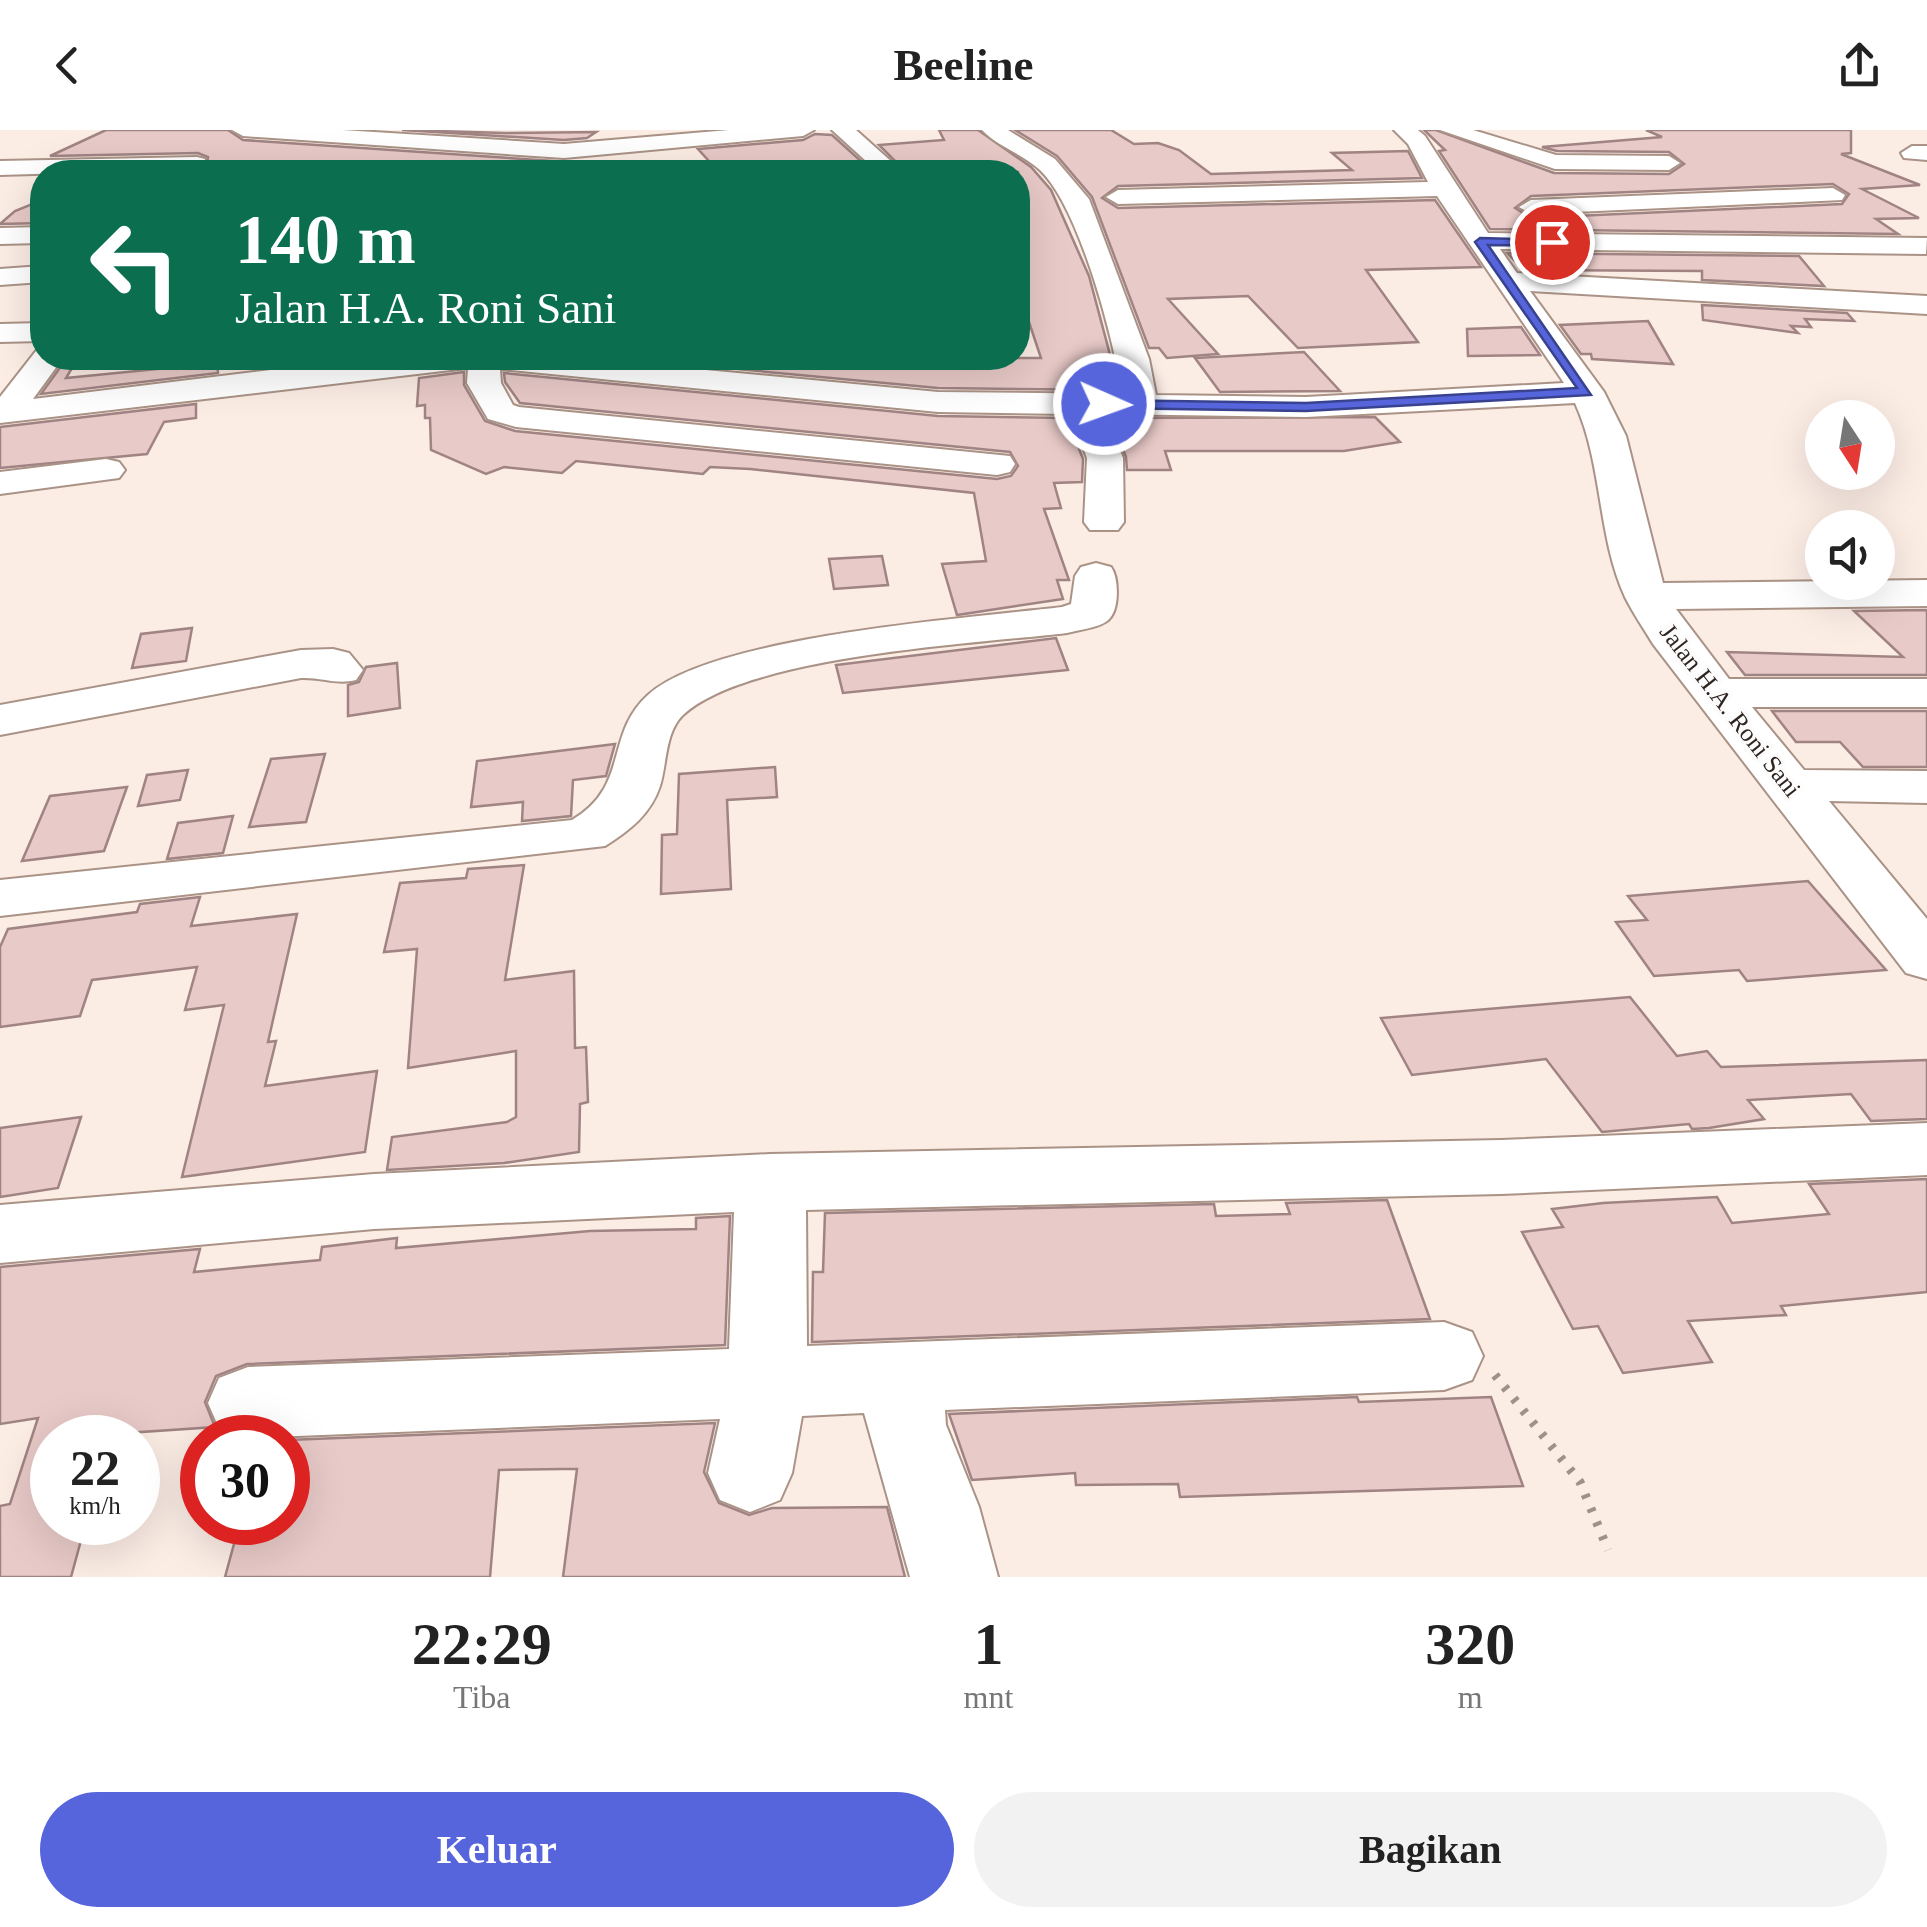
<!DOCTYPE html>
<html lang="id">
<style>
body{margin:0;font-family:"Times New Roman",serif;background:#f2f2f2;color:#222;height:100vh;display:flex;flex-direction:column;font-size:38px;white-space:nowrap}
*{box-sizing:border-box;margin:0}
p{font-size:32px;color:#767676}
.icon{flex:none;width:55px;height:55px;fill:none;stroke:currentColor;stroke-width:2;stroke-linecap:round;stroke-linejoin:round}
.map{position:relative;height:1447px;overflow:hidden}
.side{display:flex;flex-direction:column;background:#fff;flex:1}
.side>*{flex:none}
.banner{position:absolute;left:30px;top:30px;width:1000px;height:210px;border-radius:40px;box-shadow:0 10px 40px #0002;background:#0b6e4f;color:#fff;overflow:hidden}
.needle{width:65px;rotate:168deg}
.fabs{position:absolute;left:1805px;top:270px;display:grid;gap:20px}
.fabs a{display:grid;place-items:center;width:90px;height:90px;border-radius:50%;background:#fff;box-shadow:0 10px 40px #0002;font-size:50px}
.speed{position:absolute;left:30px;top:1285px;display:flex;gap:20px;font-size:50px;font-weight:700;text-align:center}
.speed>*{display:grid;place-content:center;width:130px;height:130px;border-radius:50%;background:#fff;box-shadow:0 10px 40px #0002;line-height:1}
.speed small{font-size:25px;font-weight:400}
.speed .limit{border:15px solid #d22;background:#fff;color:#111}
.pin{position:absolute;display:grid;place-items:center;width:85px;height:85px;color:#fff;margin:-42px;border:5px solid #fff;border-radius:50%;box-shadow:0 2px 10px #0007}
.me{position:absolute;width:110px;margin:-55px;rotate:92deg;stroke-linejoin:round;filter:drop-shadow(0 0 8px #0008)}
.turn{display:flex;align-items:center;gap:35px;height:210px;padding:0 40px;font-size:45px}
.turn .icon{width:130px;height:130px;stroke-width:2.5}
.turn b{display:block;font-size:70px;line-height:85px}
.eta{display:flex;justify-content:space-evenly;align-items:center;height:170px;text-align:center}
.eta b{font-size:60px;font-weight:700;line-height:70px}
.button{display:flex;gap:20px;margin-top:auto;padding:20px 40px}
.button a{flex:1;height:115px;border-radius:60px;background:#5665db;color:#fff;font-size:40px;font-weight:700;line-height:115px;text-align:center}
.button a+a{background:#f2f2f2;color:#222}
header{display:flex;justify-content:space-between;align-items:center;height:130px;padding:0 40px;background:#fff;font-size:45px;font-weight:700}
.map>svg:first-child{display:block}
.building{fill:#e8cac8;stroke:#a08483;stroke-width:2.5;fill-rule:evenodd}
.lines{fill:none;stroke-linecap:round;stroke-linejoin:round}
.minor-casing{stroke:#aa9386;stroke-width:4}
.path{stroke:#9d918a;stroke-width:9;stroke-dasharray:4 11;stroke-linecap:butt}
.minor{fill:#fff;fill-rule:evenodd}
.route{fill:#5665db;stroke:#38428e;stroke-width:2.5}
.labels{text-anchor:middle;stroke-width:8;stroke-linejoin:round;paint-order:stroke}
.far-street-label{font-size:25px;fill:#2e2520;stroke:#fcfcfc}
</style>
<header><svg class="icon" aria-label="back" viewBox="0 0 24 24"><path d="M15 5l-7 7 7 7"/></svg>Beeline<svg class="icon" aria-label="share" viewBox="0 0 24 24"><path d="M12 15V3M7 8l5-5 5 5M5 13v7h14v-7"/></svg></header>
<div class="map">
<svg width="1927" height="1447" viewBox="0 0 1927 1447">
<rect width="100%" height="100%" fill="#fbece4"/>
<g class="building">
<path d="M106,0H228L243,10L554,31L546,36L495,35V42H206L208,27L198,23L50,26Z"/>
<path d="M402,0L505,3L596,2L587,8L564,10Z"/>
<path d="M939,0H978L1031,37L1051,60L1089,146L1113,236L1114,260L938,258L694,235L696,228L944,233L946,228H1041L1018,159L1023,154L1025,94H1018V42H906L879,15L944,10Z"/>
<path d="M1015,0H1111L1134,14L1158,13L1179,20L1211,44L1352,40L1332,23L1408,21L1422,48L1118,56L1102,68L1118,78L1435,70L1481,137L1366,140L1418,212L1298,218L1248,166L1168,169L1218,224L1167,228L1159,218H1149L1092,67L1057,26Z"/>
<path d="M1424,0H1436L1554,43L1669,44L1684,34L1669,22L1557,21L1542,17L1662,7L1646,0H1851V23L1841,24L1920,55L1862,59L1919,88L1876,89L1898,104L1490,99L1439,21L1445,20ZM1833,54L1849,64L1842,74L1531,88L1515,78L1531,66Z"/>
<path d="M815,4L832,5L873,42H719L698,19L803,10Z"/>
<path d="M42,70V93L0,94L15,81Z"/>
<path d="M1507,123L1799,126L1824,156L1702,150V141L1524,140Z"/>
<path d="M1702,175L1847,183L1854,191L1805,189L1811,197L1791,196L1798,203L1703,190Z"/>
<path d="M1648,191L1673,234L1592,229L1591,224H1581L1560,195Z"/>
<path d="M1521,197L1540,225L1468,226L1467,199Z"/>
<path d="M1304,222L1340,261L1220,262L1195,228Z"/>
<path d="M67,228H78L66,248L217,233L218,243L41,264Z"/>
<path d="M464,242V255L485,291L515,301L997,349L1011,346L1018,336L1010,322L520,273L505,252L504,243L938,286L1067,288L1083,329L1082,352L1054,353L1061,378L1044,379L1069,450H1057L1063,469L957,485L942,434L986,431L974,363L750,339L710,337L703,344L576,331L562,343L504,337L486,344L431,320L430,288H425V275L417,276L419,248Z"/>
<path d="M196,274V288L164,292L147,324L0,338V297Z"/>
<path d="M1375,287L1400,312L1344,321H1165L1171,340H1127L1126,327L1111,288Z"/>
<path d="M882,426L888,455L834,459L829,429Z"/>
<path d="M1927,480V545H1745L1727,522L1903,527L1854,481Z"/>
<path d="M192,498L186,531L132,538L141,504Z"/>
<path d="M1056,508L1068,540L843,563L836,535Z"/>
<path d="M397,533L400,578L348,586V555L359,552L366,537Z"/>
<path d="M1772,581H1927V637H1863L1840,612H1796Z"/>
<path d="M615,614L606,646L573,650L571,686L522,691L523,672L471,677L477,631Z"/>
<path d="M325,624L306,692L249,697L271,629Z"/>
<path d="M775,637L777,667L727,670L731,759L661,764L662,705L677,704L679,644Z"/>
<path d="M188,640L180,670L138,676L147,645Z"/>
<path d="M127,657L104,721L22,731L50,666Z"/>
<path d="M233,686L223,723L167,729L178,693Z"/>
<path d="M524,735L505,850L574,841L575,918L586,917L588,972L580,974L579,1022L504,1033L387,1040L392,1007L507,992L516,987V921L408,938L417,819L384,822L400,753L466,748L468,739Z"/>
<path d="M1808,751L1886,840L1747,851L1739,840L1654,846L1616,792L1647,790L1628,766Z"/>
<path d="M200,767L191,796L297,784L268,912L276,911L265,956L377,941L365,1022L182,1047L224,875L185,880L197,837L92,850L80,886L0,897V817L8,799L137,782L140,774Z"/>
<path d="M1630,867L1677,926L1707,921L1721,937L1927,930V989L1871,991L1851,964L1748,970L1764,989L1709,998L1692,999L1689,994L1602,1002L1546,929L1412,945L1381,888Z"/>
<path d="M81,987L58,1058L0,1067V998Z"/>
<path d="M1927,1049V1162L1781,1176L1786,1185L1688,1191L1712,1232L1623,1243L1598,1196L1573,1199L1522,1102L1563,1097L1552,1079L1603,1073L1717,1067L1732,1093L1829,1084L1809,1054Z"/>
<path d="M1387,1070L1430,1189L812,1212L813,1142H823L825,1083L1214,1074L1216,1086L1290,1084L1286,1073Z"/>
<path d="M730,1086L725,1215L247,1234L216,1246L205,1272L215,1297L52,1308V1392H86L71,1447H0V1376L10,1374L38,1288L0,1294V1137L200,1119L194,1142L320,1130L322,1117L397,1108L396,1118L590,1101L696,1099V1088Z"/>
<path d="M1357,1267L1359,1272L1491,1267L1523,1356L1180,1367L1178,1354L1076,1355L1075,1343L972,1350L949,1284Z"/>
<path d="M715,1293L704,1342L719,1373L749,1385L772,1378L887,1377L905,1447H563L577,1339H563L499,1340L490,1447H225L240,1392H288V1310Z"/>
</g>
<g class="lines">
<defs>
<g id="minor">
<path d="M232,0H342L564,14L729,0H814L803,6L564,28L243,6Z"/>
<path d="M832,0H856L903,42H878Z"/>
<path d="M982,0H1008L1055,29L1089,69L1149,229L1156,265L1306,267L1564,253L1437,66L1118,74L1106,67L1118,60L1428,52L1408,14L1394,0H1418L1425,6L1488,103L1927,108L1926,124L1500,119L1517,143L1927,166V184L1530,161L1604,262L1626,306L1663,453L1927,450V476L1676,479L1729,549H1927V577H1752L1804,640L1927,641V673L1829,671L1927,789V849L1906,843L1653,514C1644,499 1633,483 1625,467C1597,406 1603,334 1575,273L1306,287L1105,284L1123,328L1124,392L1118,400H1090L1084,392L1087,328L1070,284L938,282L500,239L501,253L513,275L519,277L1010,326L1015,334L1010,342L997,345L516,297L488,289L467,253L468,238L0,293V267L36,221L42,220V228H63L33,269L369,228H579L938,262L1122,264C1114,209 1079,77 1040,40C1023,24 998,17 982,0Z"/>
<path d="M1440,0H1473L1556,25L1669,26L1680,33L1669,40L1555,39Z"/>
<path d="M1912,16H1927V30L1904,28L1901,23Z"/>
<path d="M197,27L205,29V39L0,45V31Z"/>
<path d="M1833,58L1845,65L1842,70L1531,84L1519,77L1531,70Z"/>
<path d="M42,97V113L0,114V98Z"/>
<path d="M42,136V152L0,155V139Z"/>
<path d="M42,193V211L0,212V194Z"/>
<path d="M106,329L119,332L125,340L119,348L0,364V342Z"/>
<path d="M1096,433L1111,437C1119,448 1120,482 1107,491C1098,498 1078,500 1067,503C976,514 748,525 683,585C665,602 667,634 660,656C651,684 629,701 605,716L0,786V750L572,690C630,656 604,605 648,565C712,506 970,488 1062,477L1071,474L1075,446L1081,437Z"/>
<path d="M333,519L349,523L363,540L356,550C336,555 321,547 301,548L0,605V575L301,520Z"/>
<path d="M1927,993V1045L1501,1064L806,1080L807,1216L1444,1192L1472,1202L1483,1226L1472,1250L1444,1260L945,1280L946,1295L979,1377L998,1447H910L864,1283L802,1286L792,1343L780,1370L750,1382L720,1370L708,1343L720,1289L245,1308L219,1298L208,1273L219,1248L248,1237L729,1219L734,1082L374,1099L0,1133V1075L374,1044L770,1024L1501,1010Z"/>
</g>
</defs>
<use href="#minor" class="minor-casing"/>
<path class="path" d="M1495,1245L1580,1352L1608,1420"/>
<use href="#minor" class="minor"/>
</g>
<path class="route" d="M1480,108L1556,110L1552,116L1488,115L1591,265L1306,281L1104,278L1097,274L1104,270L1306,273L1577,258L1475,112Z"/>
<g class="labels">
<g class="far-street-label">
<text transform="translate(1731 580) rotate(52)" y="9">Jalan H.A. Roni Sani</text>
</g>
</g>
</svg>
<div class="fabs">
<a><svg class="needle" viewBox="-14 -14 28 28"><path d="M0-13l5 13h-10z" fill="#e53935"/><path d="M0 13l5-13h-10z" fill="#767676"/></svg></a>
<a><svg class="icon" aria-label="sound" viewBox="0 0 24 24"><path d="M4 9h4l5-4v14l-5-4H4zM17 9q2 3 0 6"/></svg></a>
</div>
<div class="speed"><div>22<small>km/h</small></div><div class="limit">30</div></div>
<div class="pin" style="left:1552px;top:112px;background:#d93025"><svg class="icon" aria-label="arrive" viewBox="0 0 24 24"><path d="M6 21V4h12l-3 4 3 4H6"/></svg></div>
<svg class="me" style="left:1104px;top:274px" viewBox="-20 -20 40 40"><circle r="17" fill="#5665db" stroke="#fff" stroke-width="3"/><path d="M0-11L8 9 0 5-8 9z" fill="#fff"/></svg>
<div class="banner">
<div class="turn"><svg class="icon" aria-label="left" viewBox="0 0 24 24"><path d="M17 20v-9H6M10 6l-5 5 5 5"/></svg><div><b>140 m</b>Jalan H.A. Roni Sani</div></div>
</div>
</div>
<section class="side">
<div class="eta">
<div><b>22:29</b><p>Tiba</p></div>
<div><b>1</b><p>mnt</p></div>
<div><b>320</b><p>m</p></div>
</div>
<div class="button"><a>Keluar</a><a>Bagikan</a></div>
</section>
